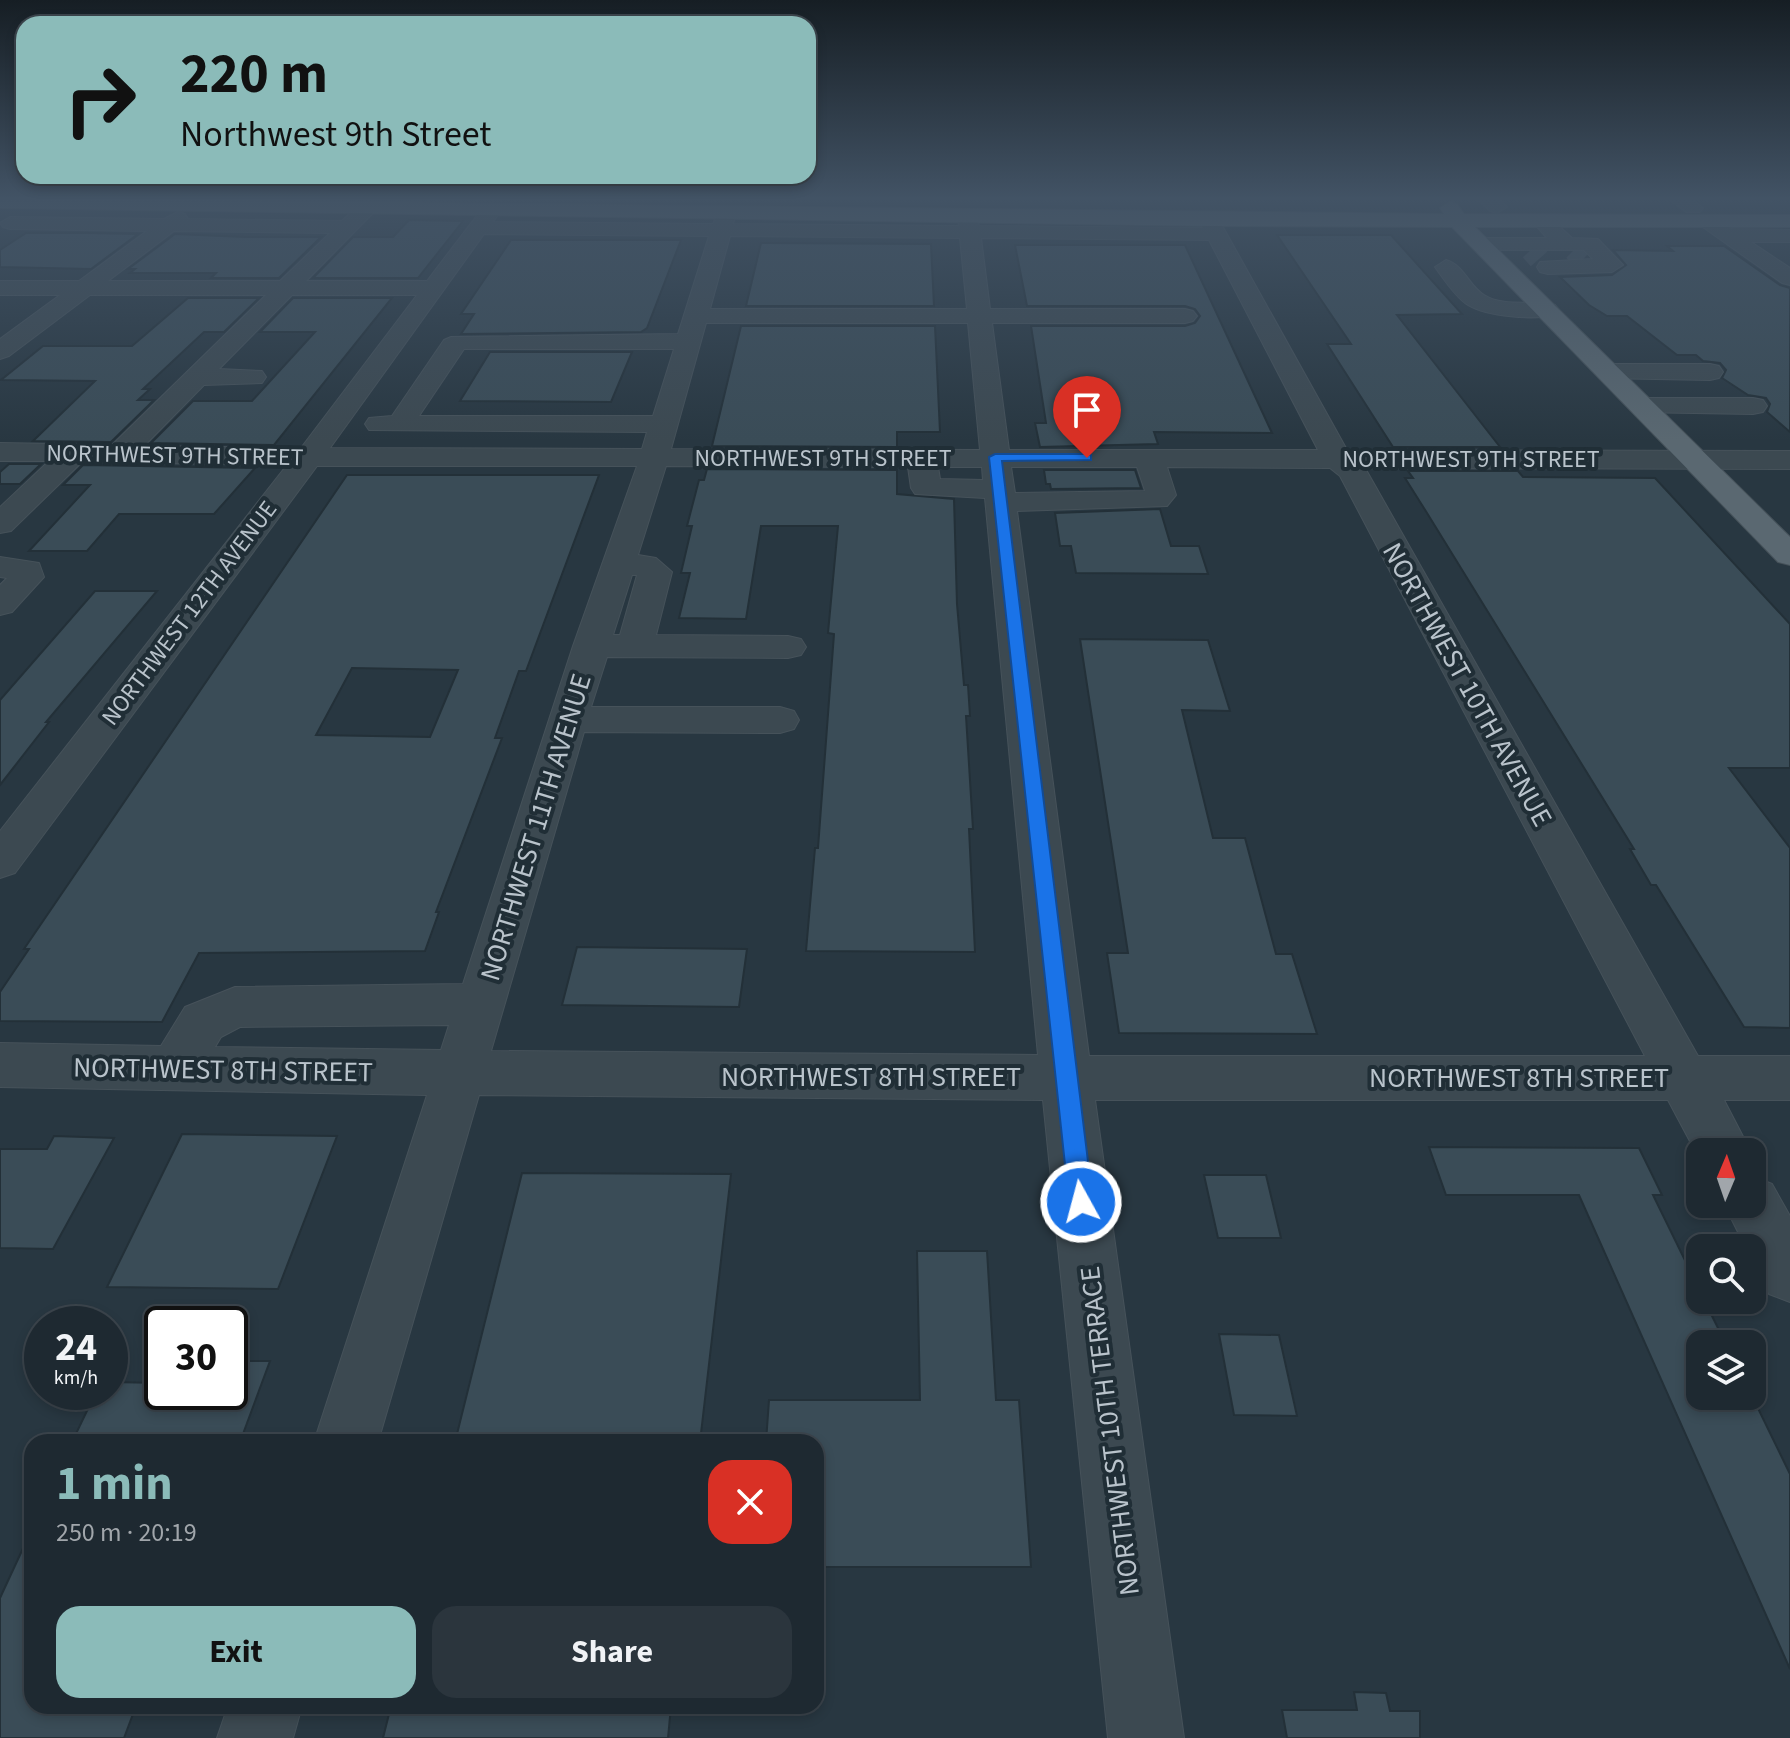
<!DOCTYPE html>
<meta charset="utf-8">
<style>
body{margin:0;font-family:"Source Sans 3",sans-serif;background:#2b353d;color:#f1f3f6;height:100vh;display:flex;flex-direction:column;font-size:30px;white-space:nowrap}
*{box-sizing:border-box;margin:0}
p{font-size:26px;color:#a1a6ab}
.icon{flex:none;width:44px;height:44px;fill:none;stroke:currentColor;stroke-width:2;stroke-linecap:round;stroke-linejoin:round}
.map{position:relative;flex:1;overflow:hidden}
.drawer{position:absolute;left:24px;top:1434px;width:800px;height:280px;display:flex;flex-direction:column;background:#1e2931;border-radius:24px;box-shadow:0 4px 12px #0003,0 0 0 2px #3c454d}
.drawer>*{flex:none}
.banner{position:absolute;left:16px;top:16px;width:800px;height:168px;border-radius:24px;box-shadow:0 4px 12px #0003,0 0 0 2px #3c454d;background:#8bbbb9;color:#111;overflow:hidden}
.needle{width:52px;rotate:2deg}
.controls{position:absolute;left:1686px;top:1138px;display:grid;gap:16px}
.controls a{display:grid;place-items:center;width:80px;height:80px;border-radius:16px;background:#1e2931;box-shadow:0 4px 12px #0003,0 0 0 2px #3c454d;font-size:40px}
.speed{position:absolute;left:24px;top:1306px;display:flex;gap:16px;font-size:40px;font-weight:700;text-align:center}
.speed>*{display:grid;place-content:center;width:104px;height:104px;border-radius:50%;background:#1e2931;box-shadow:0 4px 12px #0003,0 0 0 2px #3c454d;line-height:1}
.speed small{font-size:20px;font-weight:400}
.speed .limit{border:4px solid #111;border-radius:12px;background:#fff;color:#111}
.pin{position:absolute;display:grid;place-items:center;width:68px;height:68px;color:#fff;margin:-82px -34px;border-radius:50% 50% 50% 0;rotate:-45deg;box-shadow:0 0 8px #0007}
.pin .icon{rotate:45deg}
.me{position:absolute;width:88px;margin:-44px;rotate:353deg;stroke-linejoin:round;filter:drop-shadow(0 0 6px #0008)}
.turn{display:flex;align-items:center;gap:28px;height:168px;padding:0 32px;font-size:36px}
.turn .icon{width:104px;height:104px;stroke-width:2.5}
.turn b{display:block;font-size:56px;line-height:68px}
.round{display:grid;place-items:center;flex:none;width:84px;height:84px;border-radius:24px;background:#2b353d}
.summary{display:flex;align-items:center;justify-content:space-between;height:136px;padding:0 32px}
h1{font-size:48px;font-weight:700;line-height:60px;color:#8bbbb9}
.primary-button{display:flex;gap:16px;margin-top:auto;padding:16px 32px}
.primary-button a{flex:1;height:92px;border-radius:24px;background:#8bbbb9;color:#111;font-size:32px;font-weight:700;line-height:92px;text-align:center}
.primary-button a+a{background:#2b353d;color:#f1f3f6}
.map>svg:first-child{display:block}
.building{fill:#3a4c57;stroke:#233038;stroke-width:2;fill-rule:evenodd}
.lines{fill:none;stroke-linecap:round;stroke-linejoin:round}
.minor-tunnel{stroke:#3e4c56;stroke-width:22;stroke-dasharray:22 11;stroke-linecap:butt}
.minor-casing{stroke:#46525a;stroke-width:2}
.major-casing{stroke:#46525a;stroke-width:2}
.minor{fill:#3c4951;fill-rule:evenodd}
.major{fill:#5a6871;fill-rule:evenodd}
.route{fill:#1a73e8;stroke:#114b97;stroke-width:2}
.labels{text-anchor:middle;stroke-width:8;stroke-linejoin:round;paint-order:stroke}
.far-street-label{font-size:24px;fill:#b9c3cb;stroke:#202e36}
.street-label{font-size:28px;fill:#b9c3cb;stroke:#202e36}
</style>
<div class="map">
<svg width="1790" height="1738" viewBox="0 0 1790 1738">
<rect width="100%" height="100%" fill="#283741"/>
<g class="building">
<path d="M409,220L463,221L418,278H313L353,237H393Z"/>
<path d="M26,233H86L138,234L91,269L0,267V250Z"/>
<path d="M175,234L245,237H321L279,278H211L216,273H130L135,269H128Z"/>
<path d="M1277,235H1391L1462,314L1397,315L1500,447H1393L1327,344H1351Z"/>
<path d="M511,240H681L647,328L641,332L461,334L474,314H461Z"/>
<path d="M761,243L931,244L934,306H746Z"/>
<path d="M1015,245H1185L1272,433L1154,432L1158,444L1040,447L1035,423H1046L1031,326H1185L1195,323L1200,316L1195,309L1185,306H1027Z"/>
<path d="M1667,246H1724L1780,285L1790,288V432L1767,412L1770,404L1766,398L1748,395L1722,378L1726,370L1720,363L1703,361L1696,355H1677L1627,316H1607L1589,305L1560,277L1612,275L1626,265L1613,250L1673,251Z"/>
<path d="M188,298H259L224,332H204L143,389H150L138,400H154L111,442L33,441L95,381L1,380L43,346H132Z"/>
<path d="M293,298H392L274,445L151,443L193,401H252L315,332H260Z"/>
<path d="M741,326H935L940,432H897V447L712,446Z"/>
<path d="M490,352H632L611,402L460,401Z"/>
<path d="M9,464H41L20,484H0V472Z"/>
<path d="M83,465L255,468L214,514H119L87,551H29L90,485H63Z"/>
<path d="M707,469L897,470V494L954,499L957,604L964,685H968L970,716H966L973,829H969L975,952L806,951L815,848H818L834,634L828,633L838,526H761L746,619L679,618L690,573H681L692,526H687L699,480H704Z"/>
<path d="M1044,470H1135L1141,488L1051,489L1050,484H1046Z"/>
<path d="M1408,471H1518L1523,477L1655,478L1790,624V768H1729L1790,848V1028L1744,1027L1656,885H1651L1630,849H1634L1427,513L1405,478H1413Z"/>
<path d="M347,475H599L526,671H519L495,738H502L436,912H439L425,951L199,953L162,1022L0,1021V992L29,949H24ZM352,668L458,670L430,737L316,735Z"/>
<path d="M1160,509L1171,546H1199L1208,574L1076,573L1071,546H1060L1055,513Z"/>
<path d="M95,591H157L46,722H49L0,785V700Z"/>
<path d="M1080,639L1208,640L1230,711L1182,710L1213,838H1245L1276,954H1292L1317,1034L1119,1033L1107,953H1128Z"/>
<path d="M577,947L747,949L739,1007L562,1005Z"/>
<path d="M182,1134L337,1136L278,1289L107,1287Z"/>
<path d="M54,1136L114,1138L53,1249L0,1248V1149H47Z"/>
<path d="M1429,1147L1639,1148L1662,1195H1653L1700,1291V1300H1704L1726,1344H1700V1396H1752L1790,1474V1669L1579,1195H1446Z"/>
<path d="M522,1173L731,1174L700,1442H455Z"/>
<path d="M1204,1175H1266L1281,1238H1218Z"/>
<path d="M917,1251H987L996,1400H1019L1031,1567H816V1442H766L769,1400H920Z"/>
<path d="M1219,1334L1279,1335L1297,1416L1234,1415Z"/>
<path d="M230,1361H270L240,1442H72L96,1392H110V1382L162,1383V1392H230Z"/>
<path d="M32,1529V1706H136L124,1738H0V1598Z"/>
<path d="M1354,1692L1386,1693L1390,1711H1420V1738H1287L1282,1710H1357Z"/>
<path d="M391,1706H671L668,1738H383Z"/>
</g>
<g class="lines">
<g class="minor-tunnel">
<path d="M1531,250L1539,259"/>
<path d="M1574,250L1583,259"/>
</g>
<defs>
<g id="minor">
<path d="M1477,198H1499L1507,207L1497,213L1490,211Z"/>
<path d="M1668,198H1691L1703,208L1700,212H1686Z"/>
<path d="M368,201L375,203L378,207L375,211L306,281H427L485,205L492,203L502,209L493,222L713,224L719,209L726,207L736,213L733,224L959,226L958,217L968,211L975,213L979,226L1203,228L1199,220L1209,214L1219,220L1347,450L1790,451V469L1365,468L1698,1056H1790V1100H1724L1751,1152H1700V1160L1668,1100H1095L1184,1738H1108L1043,1100L479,1095L378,1442H314L427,1095L0,1087V1043L161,1046L185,1007L235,987L463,984L573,646L637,466H317L15,873L0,878V831L287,465L82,462L11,531L0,533V507L49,461H0V443L112,445L266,295H90L9,356L0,359V339L60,295H0V281H79L147,231L10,229L3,227L0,223L10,217L164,219L178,212L185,214L188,219L342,221L361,203ZM174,231L330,233L280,281H108ZM484,234L709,236L678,334L451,337L444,340L392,416L369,418L365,424L369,430L647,432L642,449L330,448ZM730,236L960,238L967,309H710ZM981,238L1209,240L1318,450H1009L992,323H1185L1193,321L1197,316L1193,311L1185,309H990ZM292,295H417L301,448L144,446L204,385L262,383L266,377L262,371L219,369ZM706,323H968L980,450L671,449ZM464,349H674L653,416H419ZM666,466L908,467L911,488L915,494L985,498L1038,1055L491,1051L584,732L780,733L794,729L799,720L794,711L780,707H591L607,657L788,658L801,655L806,647L801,639L788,636L656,635L672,572L656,558L638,555ZM938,467H982L983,480L940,479ZM1011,467H1137L1145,491L1015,493ZM1167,467L1330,468L1340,476L1645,1056H1089L1017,511L1167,506L1176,495ZM632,575H637L620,635H613ZM449,1025L441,1050L215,1047L221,1037L240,1027Z"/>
<path d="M1542,215L1549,217L1572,238L1598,239L1623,265L1612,272L1548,274L1540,272L1537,267L1540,262L1593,259L1584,250H1482L1471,244L1482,238H1547L1532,221Z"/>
<path d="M1707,215L1732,229L1790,230V242H1751L1790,268V285L1782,283L1700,225L1697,221Z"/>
<path d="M1446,260C1464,265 1469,286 1484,295C1505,308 1533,299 1555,305L1559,310L1555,315C1534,320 1488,317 1468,305C1456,298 1443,278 1435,267Z"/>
<path d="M1610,364H1710L1719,366L1723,372L1719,378L1710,380L1601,378L1597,372L1601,366Z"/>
<path d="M1644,398H1753L1763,400L1767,406L1763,412L1753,414L1634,412L1630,406L1634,400Z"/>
<path d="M0,557L39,563L44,577L12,612L0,615V585L7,578L0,577Z"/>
<path d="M1752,1176L1772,1184L1790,1216V1302L1769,1294L1752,1260V1248H1746L1724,1204H1752Z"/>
<path d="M228,1706H302L293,1738H217Z"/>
</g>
<path id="major" d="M0,198L1444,214L1440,208L1450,202L1457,204L1464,214L1790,215V227H1475L1790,537V565L1778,562L1452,227L1209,226L0,208Z"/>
</defs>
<use href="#minor" class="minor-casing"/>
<use href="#major" class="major-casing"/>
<use href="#minor" class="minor"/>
<use href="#major" class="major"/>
</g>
<linearGradient id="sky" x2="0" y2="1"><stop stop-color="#161e24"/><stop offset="0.45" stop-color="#425365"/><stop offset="1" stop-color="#425365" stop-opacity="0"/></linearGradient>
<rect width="1790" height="441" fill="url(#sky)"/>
<path class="route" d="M1087,454L1091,455V460L1002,461L1093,1202L1089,1210L1081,1213L1073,1210L1069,1202L989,457L995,454Z"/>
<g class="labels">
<g class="far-street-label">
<text transform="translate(175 455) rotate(1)" y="8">NORTHWEST 9TH STREET</text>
<text x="823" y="466">NORTHWEST 9TH STREET</text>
<text x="1471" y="467">NORTHWEST 9TH STREET</text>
<text transform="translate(189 613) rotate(-53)" y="8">NORTHWEST 12TH AVENUE</text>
</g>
<g class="street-label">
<text transform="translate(1468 684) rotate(61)" y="10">NORTHWEST 10TH AVENUE</text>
<text transform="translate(535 827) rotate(-73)" y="10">NORTHWEST 11TH AVENUE</text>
<text transform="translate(223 1069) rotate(1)" y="10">NORTHWEST 8TH STREET</text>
<text x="871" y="1086">NORTHWEST 8TH STREET</text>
<text x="1519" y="1087">NORTHWEST 8TH STREET</text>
<text transform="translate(1109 1431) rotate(-97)" y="10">NORTHWEST 10TH TERRACE</text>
</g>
</g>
</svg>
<div class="controls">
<a><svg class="needle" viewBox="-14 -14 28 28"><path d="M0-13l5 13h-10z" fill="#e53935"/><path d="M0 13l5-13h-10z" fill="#a1a6ab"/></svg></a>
<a><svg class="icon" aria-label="search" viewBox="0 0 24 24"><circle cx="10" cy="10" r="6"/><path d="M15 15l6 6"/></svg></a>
<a><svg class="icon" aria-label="layers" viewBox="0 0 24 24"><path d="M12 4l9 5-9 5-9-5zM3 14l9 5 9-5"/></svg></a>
</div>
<div class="speed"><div>24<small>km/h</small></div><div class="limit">30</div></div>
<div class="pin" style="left:1087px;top:458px;background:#d93025"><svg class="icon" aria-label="arrive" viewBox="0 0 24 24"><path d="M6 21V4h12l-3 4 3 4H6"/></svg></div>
<svg class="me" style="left:1081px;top:1202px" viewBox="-20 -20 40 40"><circle r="17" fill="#1a73e8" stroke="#fff" stroke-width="3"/><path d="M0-11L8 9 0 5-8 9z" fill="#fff"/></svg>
<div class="banner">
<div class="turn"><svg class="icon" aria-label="right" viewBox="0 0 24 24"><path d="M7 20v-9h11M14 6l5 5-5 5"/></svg><div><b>220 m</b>Northwest 9th Street</div></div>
</div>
<section class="drawer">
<div class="summary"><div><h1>1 min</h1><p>250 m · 20:19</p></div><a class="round" style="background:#d93025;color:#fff"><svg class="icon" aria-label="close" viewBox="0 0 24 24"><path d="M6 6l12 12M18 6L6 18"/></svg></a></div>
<div class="primary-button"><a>Exit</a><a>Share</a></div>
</section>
</div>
